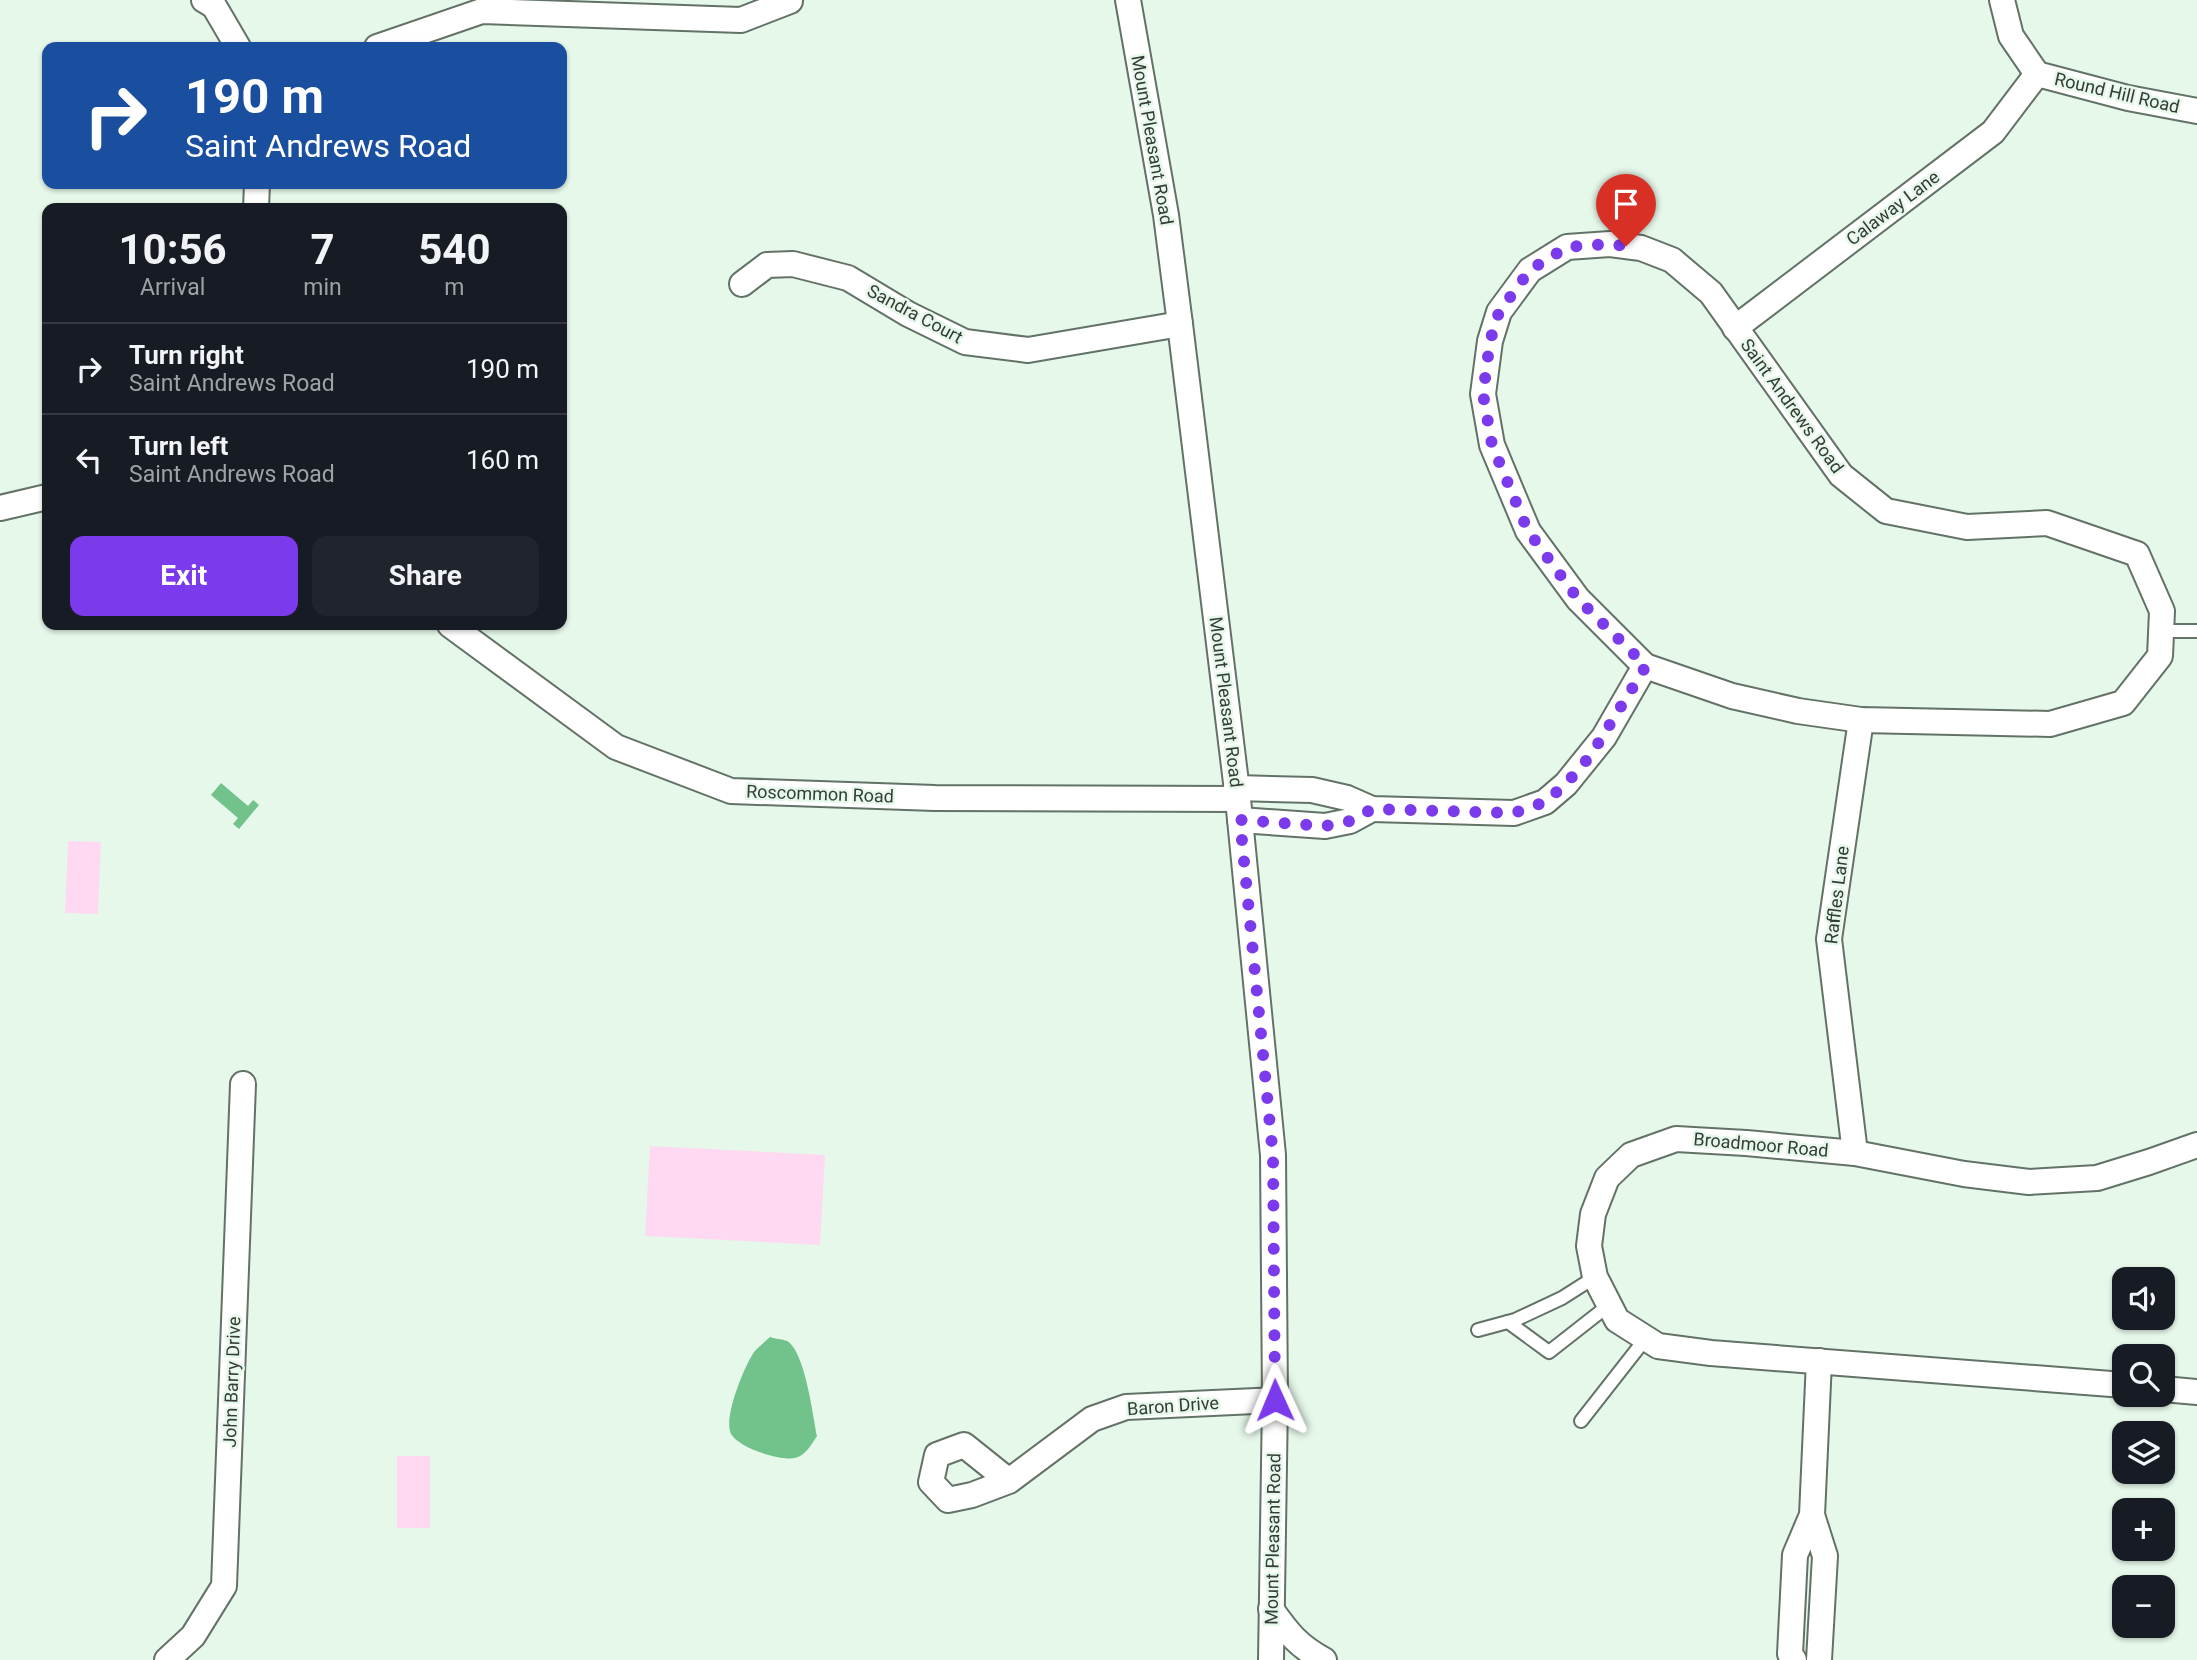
<!DOCTYPE html>
<meta charset="utf-8">
<style>
body{margin:0;font-family:Roboto,sans-serif;background:#20242c;color:#f1f3f6;height:100vh;display:flex;flex-direction:column;font-size:26px;white-space:nowrap}
*{box-sizing:border-box;margin:0}
p{font-size:23px;color:#9ea1a6}
.icon{flex:none;width:38px;height:38px;fill:none;stroke:currentColor;stroke-width:2;stroke-linecap:round;stroke-linejoin:round}
.map{position:relative;flex:1;overflow:hidden}
.panel{position:absolute;left:42px;top:203px;width:525px;height:427px;display:flex;flex-direction:column;background:#171b24;border-radius:14px;box-shadow:0 2px 5px #0004}
.panel>*{flex:none}
.top-card{position:absolute;left:42px;top:42px;width:525px;height:147px;border-radius:14px;box-shadow:0 2px 5px #0004;background:#1a4fa0;color:#fff;overflow:hidden}
.controls{position:absolute;left:2112px;top:1267px;display:grid;gap:14px}
.controls a{display:grid;place-items:center;width:63px;height:63px;border-radius:14px;background:#171b24;box-shadow:0 2px 5px #0004;font-size:35px}
.pin{position:absolute;display:grid;place-items:center;width:60px;height:60px;color:#fff;margin:-72px -30px;border-radius:50% 50% 50% 0;rotate:-45deg;box-shadow:0 0 7px #0007}
.pin .icon{rotate:45deg}
.me{position:absolute;width:77px;margin:-38px;rotate:359deg;stroke-linejoin:round;filter:drop-shadow(0 0 5px #0008)}
.turn{display:flex;align-items:center;gap:24px;height:147px;padding:0 28px;font-size:32px}
.turn .icon{width:91px;height:91px;stroke-width:2.5}
.turn b{display:block;font-size:49px;line-height:60px}
.eta{display:flex;justify-content:space-evenly;align-items:center;height:119px;text-align:center}
.eta b{font-size:42px;font-weight:700;line-height:49px}
.primary-button{display:flex;gap:14px;margin-top:auto;padding:14px 28px}
.primary-button a{flex:1;height:80px;border-radius:14px;background:#7c3aed;color:#fff;font-size:28px;font-weight:700;line-height:80px;text-align:center}
.primary-button a+a{background:#20242c;color:#f1f3f6}
ul{padding:0;list-style:none}
li{display:flex;align-items:center;gap:21px;height:91px;padding:0 28px;border-top:2px solid #363941}
li div{flex:1}
li b{display:block;font-size:26px}
li em{font-style:normal}
.map>svg:first-child{display:block}
.green{fill:#ffd8f2}
.water{fill:#72c28b}
.lines{fill:none;stroke-linecap:round;stroke-linejoin:round}
.service-casing{stroke:#637266;stroke-width:16}
.minor-casing{stroke:#637266;stroke-width:28}
.service{stroke:#fff;stroke-width:12}
.minor{stroke:#fff;stroke-width:24}
.route{stroke:#7c3aed;stroke-width:12;stroke-dasharray:0 21.6}
.labels{text-anchor:middle;stroke-width:5;stroke-linejoin:round;paint-order:stroke}
.street-label{font-size:18px;fill:#353c37;stroke:#e6f8ea}
</style>
<div class="map">
<svg width="2197" height="1660" viewBox="0 0 2197 1660">
<rect width="100%" height="100%" fill="#e6f8ea"/>
<g class="green">
<path d="M68,841L101,842L98,914L65,913Z"/>
<path d="M650,1146L825,1155L820,1245L645,1236Z"/>
<rect x="397" y="1456" width="33" height="72"/>
</g>
<g class="water">
<path d="M221,783L248,806L253,800L259,805L239,829L233,824L238,818L211,795Z"/>
<path d="M770,1337C775,1339 782,1339 787,1341C805,1351 813,1416 817,1436C811,1445 805,1456 795,1458C780,1461 739,1448 731,1434C723,1418 744,1367 754,1352C758,1347 765,1342 770,1337Z"/>
</g>
<g class="lines">
<defs>
<g id="service">
<path d="M2161,631H2197"/>
<path d="M1508,1322L1549,1352L1609,1305"/>
<path d="M1478,1330L1515,1320L1562,1298L1595,1277"/>
<path d="M1581,1421L1646,1338"/>
</g>
<g id="minor">
<path d="M204,0L214,6L238,47"/>
<path d="M1128,0L1166,215L1180,324L1238,799L1273,1155L1275,1400L1271,1660"/>
<path d="M2002,0L2011,36L2037,74L2128,98L2197,111"/>
<path d="M377,47L482,11L741,20L790,1"/>
<path d="M256,208L257,184"/>
<path d="M1610,244L1641,248L1672,260L1711,293L1841,475L1886,511L1967,527L2047,523L2137,554L2162,611L2160,656L2123,703L2050,724L1861,720L1798,711L1732,696L1645,666L1578,599L1528,531L1492,445L1483,394L1490,341L1499,312L1530,270L1567,247Z"/>
<path d="M742,284L767,265L793,264L848,278L908,314L965,342L1028,350L1180,324"/>
<path d="M1735,328L1993,132L2037,74"/>
<path d="M0,508L47,497"/>
<path d="M450,625L616,747L731,791L935,798L1238,799"/>
<path d="M1236,788L1312,790L1347,798L1372,809L1514,813L1545,802L1566,784L1604,737L1645,666"/>
<path d="M1240,820L1325,826L1350,821L1372,809"/>
<path d="M1855,1153L1829,939L1861,720"/>
<path d="M2124,1385L1711,1353L1658,1346L1617,1320L1595,1277L1589,1246L1593,1214L1607,1178L1631,1155L1676,1139L1746,1143L1855,1153L1964,1174L2029,1182L2097,1178L2149,1162L2197,1145"/>
<path d="M2163,1389L2197,1392"/>
<path d="M1009,1481L964,1445L937,1455L931,1482L948,1500L972,1495L1009,1481L1092,1419L1126,1407L1275,1400"/>
<path d="M1812,1515L1825,1556L1819,1660"/>
<path d="M1271,1609C1288,1633 1298,1646 1324,1660"/>
<path d="M167,1660L193,1636L224,1586L243,1084"/>
<path d="M1794,1660L1790,1654L1795,1555L1812,1515L1819,1361"/>
</g>
</defs>
<use href="#service" class="service-casing"/>
<use href="#minor" class="minor-casing"/>
<use href="#service" class="service"/>
<use href="#minor" class="minor"/>
</g>
<g class="lines">
<path class="route" d="M1275,1400L1273,1156L1240,820L1325,826L1350,821L1372,809L1514,813L1545,802L1566,784L1591,755L1646,666L1578,599L1528,531L1492,445L1483,394L1490,341L1499,312L1530,270L1567,247L1610,244L1626,246"/>
</g>
<g class="labels">
<g class="street-label">
<text transform="translate(2117 93) rotate(13)" y="6">Round Hill Road</text>
<text transform="translate(1152 140) rotate(80)" y="6">Mount Pleasant Road</text>
<text transform="translate(1893 208) rotate(-37)" y="6">Calaway Lane</text>
<text transform="translate(915 314) rotate(28)" y="6">Sandra Court</text>
<text transform="translate(1792 406) rotate(54)" y="6">Saint Andrews Road</text>
<text transform="translate(1226 702) rotate(83)" y="6">Mount Pleasant Road</text>
<text transform="translate(820 794) rotate(2)" y="6">Roscommon Road</text>
<text transform="translate(1837 895) rotate(-83)" y="6">Raffles Lane</text>
<text transform="translate(1761 1145) rotate(5)" y="6">Broadmoor Road</text>
<text transform="translate(232 1382) rotate(-88)" y="6">John Barry Drive</text>
<text transform="translate(1173 1406) rotate(-4)" y="6">Baron Drive</text>
<text transform="translate(1273 1539) rotate(-89)" y="6">Mount Pleasant Road</text>
</g>
</g>
</svg>
<div class="controls">
<a><svg class="icon" aria-label="sound" viewBox="0 0 24 24"><path d="M4 9h4l5-4v14l-5-4H4zM17 9q2 3 0 6"/></svg></a>
<a><svg class="icon" aria-label="search" viewBox="0 0 24 24"><circle cx="10" cy="10" r="6"/><path d="M15 15l6 6"/></svg></a>
<a><svg class="icon" aria-label="layers" viewBox="0 0 24 24"><path d="M12 4l9 5-9 5-9-5zM3 14l9 5 9-5"/></svg></a>
<a>+</a>
<a>−</a>
</div>
<div class="pin" style="left:1626px;top:246px;background:#d93025"><svg class="icon" aria-label="arrive" viewBox="0 0 24 24"><path d="M6 21V4h12l-3 4 3 4H6"/></svg></div>
<svg class="me" style="left:1275px;top:1400px" viewBox="-20 -20 40 40"><path d="M0-17L14 15 0 8-14 15z" fill="#7c3aed" stroke="#fff" stroke-width="4"/></svg>
<div class="top-card">
<div class="turn"><svg class="icon" aria-label="right" viewBox="0 0 24 24"><path d="M7 20v-9h11M14 6l5 5-5 5"/></svg><div><b>190 m</b>Saint Andrews Road</div></div>
</div>
<section class="panel">
<div class="eta">
<div><b>10:56</b><p>Arrival</p></div>
<div><b>7</b><p>min</p></div>
<div><b>540</b><p>m</p></div>
</div>
<ul>
<li><svg class="icon" aria-label="right" viewBox="0 0 24 24"><path d="M7 20v-9h11M14 6l5 5-5 5"/></svg><div><b>Turn right</b><p>Saint Andrews Road</p></div><em>190 m</em></li>
<li><svg class="icon" aria-label="left" viewBox="0 0 24 24"><path d="M17 20v-9H6M10 6l-5 5 5 5"/></svg><div><b>Turn left</b><p>Saint Andrews Road</p></div><em>160 m</em></li>
</ul>
<div class="primary-button"><a>Exit</a><a>Share</a></div>
</section>
</div>
